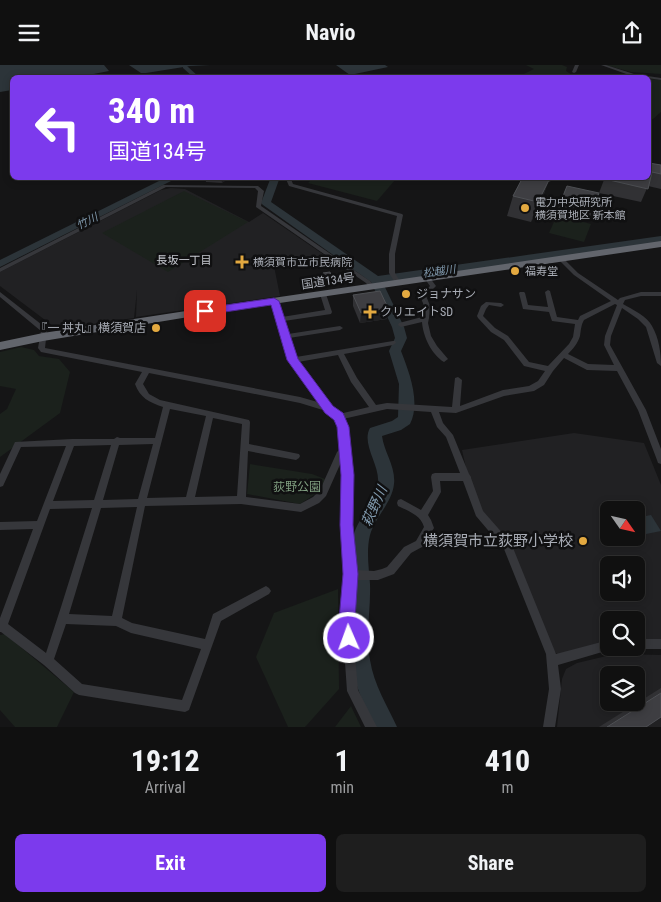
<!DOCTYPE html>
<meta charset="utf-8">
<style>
body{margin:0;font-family:"Roboto Condensed","Noto Sans JP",sans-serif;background:#1e1e1e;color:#f1f3f6;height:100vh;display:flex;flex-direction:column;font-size:19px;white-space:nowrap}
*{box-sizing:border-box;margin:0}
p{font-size:16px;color:#9c9d9f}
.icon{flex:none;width:28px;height:28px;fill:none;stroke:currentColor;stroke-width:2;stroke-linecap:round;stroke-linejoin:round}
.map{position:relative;height:662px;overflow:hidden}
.panel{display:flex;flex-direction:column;background:#101010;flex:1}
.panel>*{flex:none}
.guide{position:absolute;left:10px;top:10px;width:641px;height:105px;border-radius:8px;box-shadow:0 2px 8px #0003,0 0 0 1px #303030;background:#7c3aed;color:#fff;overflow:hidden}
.needle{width:32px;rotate:124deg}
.tools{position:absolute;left:600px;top:436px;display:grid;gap:10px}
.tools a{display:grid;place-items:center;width:45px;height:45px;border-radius:8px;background:#101010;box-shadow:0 2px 8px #0003,0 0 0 1px #303030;font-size:25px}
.pin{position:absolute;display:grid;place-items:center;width:42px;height:42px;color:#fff;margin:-21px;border-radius:10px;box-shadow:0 2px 8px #0006}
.me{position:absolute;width:55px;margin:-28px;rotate:358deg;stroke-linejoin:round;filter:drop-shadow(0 0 4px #0008)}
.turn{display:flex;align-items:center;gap:18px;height:105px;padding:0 15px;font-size:22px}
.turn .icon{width:65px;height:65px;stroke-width:2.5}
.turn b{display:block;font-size:35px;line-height:42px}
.eta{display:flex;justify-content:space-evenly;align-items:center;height:85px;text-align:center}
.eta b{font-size:30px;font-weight:700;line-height:35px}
.button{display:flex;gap:10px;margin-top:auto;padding:10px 15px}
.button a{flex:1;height:58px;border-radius:8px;background:#7c3aed;color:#fff;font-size:20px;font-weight:700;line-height:58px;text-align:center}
.button a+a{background:#1e1e1e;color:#f1f3f6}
header{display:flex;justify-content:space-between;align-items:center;height:65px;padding:0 15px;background:#101010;font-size:22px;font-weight:700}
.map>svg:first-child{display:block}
.built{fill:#212123;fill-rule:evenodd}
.green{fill:#1b211c}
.water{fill:#2c3439}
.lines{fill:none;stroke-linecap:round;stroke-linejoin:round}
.river{fill:#2c3439;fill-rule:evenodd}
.minor{fill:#36373b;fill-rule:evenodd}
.highway{fill:#62656c;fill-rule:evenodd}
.wall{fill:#313134}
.shaded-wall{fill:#202022}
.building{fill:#3e3e42;stroke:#4e5054}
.route{fill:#7c3aed;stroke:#51269a}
.poi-dot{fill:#e3a940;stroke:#101011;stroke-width:2}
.labels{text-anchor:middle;stroke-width:5;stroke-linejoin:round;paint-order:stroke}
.far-poi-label{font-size:11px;fill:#a8acb5;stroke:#101011;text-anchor:start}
.far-water-label{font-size:11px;font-style:italic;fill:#819aae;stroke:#101011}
.far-neighbourhood-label{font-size:11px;fill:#c8cbd2;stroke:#101011}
.street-label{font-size:12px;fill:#a8acb5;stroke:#101011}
.poi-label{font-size:12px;fill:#a8acb5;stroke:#101011;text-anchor:start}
.park-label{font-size:12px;fill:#809f81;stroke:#101011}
.water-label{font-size:14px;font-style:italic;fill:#819aae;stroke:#101011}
.near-poi-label{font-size:15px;fill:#a8acb5;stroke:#101011;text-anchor:end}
</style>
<header><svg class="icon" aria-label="menu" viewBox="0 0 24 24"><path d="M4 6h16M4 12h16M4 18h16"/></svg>Navio<svg class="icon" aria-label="share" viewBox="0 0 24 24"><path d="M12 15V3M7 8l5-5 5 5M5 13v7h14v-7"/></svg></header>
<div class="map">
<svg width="661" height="662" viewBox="0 0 661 662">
<rect width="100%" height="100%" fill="#151516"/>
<g class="built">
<path d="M171,123L185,124L249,157L263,148L330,194L274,201L280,231L136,252L137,225L134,253L57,264L0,221V207L161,125Z"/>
<path d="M574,368L644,378L661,420V577L636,576V555H609V578L559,590L550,584L507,479L473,434L462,385ZM609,445H636V472H609ZM609,500H636V528H609Z"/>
<path d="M615,589L661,590V662H557L562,614L566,604L577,598ZM609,610H636V638H609Z"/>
</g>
<g class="green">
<path d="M526,0H562L567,2L566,6L575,12H518L534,4Z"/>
<path d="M605,0H661V9L631,7Z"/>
<path d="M652,14L661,15V47L653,54L649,55V15Z"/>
<path d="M314,112H385L395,115L377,136L308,118Z"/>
<path d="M184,126L248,157L168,207L102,168Z"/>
<path d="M557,150L591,159L584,177L549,168Z"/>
<path d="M21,282L34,285L39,291L59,294L70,307L60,348L0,392V349L7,344L16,324L0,321V287Z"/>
<path d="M250,399L312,409L325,414L320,426L300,439L247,429Z"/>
<path d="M338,524L339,624L305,662H288L256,592L274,548Z"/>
<path d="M5,569L74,627L57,662H15L0,645V570Z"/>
<path d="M351,641L361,662H335Z"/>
</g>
<g class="water">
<path d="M0,0H104L109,6L78,12H12V25L0,27Z"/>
<path d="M129,0H210L190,1L146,8H141Z"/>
<path d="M336,0H385L388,2L350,10Z"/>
<path d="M651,450L661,466L636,471V453Z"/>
</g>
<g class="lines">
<g class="river">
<path d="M183,1H187L199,12H193L183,3Z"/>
<path d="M167,112H179L0,202V195Z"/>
<path d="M271,112H280L271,137L378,211L661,171V177L383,218L404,262L407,273L401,286C409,307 421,337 410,359L401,365L382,371C384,387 396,402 394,419C392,438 375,452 370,470C366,486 369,503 370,519C371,545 365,570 370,595C374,620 387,640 397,662H375C361,635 349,606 349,575C349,556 352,537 352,518C352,502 349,485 354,469C359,451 376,437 378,418C380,400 361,379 370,363L392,356L398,352L399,319L389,286L395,273L392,262L371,217L263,140L261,138Z"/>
</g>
<g class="minor">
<path d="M575,0H579L576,7L574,8L572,7Z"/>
<path d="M601,0H606L634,9L661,13V15L632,11Z"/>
<path d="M360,10L367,11L368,12H359Z"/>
<path d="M285,112H290L293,119L402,149L403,150L395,189V208L401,218L400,219H396L389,208V189L397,151L289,121Z"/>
<path d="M163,120L258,121L264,126L261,141L370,216L375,222L374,223H370L366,218L256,142L258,126L255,123L166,122L0,207V203Z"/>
<path d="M561,192L563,193L578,208L618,235L620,233L641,227H661V231H641L625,235L623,239C633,245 647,251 652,261C659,273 661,288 661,301L657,298L646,262L638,254L622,243L611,271L610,280L646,345L661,384V399L658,398L657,395L638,345L617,306L587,305L564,293L553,306L544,320L534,326L504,331L456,348L439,347L443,358L453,370L469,409L471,412V413L483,446L511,478L556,589L609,575V582H613L609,585L558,600L561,624L555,662H543L549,624L546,589L504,484L476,451L463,416H440L441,427L428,450L431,455L434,463L432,466L422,482L411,488L394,509L378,515H355L352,555L358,625L377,662H365L347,626L342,555L346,509L342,460L343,411L342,395L326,431L319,438L301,447L241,439L145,441L122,553L132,558L205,574L213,549L266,521L269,523L271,526L269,529L221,556L189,645L185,647L79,630L75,628L44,600L1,567H0V553L33,464L0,465V457L37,456L66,381L21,382L3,421L0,422V409L15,377L72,374H114L117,372L120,373H155L163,342C149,337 140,333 135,319L142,307L41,287L38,283L41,266L0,232V227L46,263L47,265L45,283L300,332L321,338L291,297L283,274L281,272L282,270L276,255V254L271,236L272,235H276L282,252L325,245L320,229L323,227L326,229L332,247L331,249L284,256L288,269L340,261L343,263L340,265L289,273L296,292L393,276H395L396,278L393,280L344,289L357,313L376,340L387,338L452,342L455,313L458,312L462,315L460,341L503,325L529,321L538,316L545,306L524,301L504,275L491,267L478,253L477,251L481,241L486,237L501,238L504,240L501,242L489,240L486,244L483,251L495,263L508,271L529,297L548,301L569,279L573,272L575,259L552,256L549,247L523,244L519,228L520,227H524L525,228L528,240L548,242L545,227L548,225L550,226L557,252L578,255L580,251L611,236L574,210L559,195V193ZM615,239L617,240L605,271L604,280L614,300L588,299L568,289C573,284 578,278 580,271C581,265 581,260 584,255ZM338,290L351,317L369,342L339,349L332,342L298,297ZM149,308L300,338L326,346L335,354L339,362L341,383L337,387L320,425L313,432L300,439L246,432L248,386L296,395L299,393L300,391L299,389L249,379L250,357L249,355L160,335L149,329L143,319ZM170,344L206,351L186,432L147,433ZM387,344L431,347L437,362L446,372L460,408H435L432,409L431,412L433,426L421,445L401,434L398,435L397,438L398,441C408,446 421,450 424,462L416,476L404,482L387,502L382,504L374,506L355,505L352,460L351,411L349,384L347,362L343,354ZM213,353L242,359L237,431L195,432ZM153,379L138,434L103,435L119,380ZM111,380L94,435L53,436L74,381ZM137,442L112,551L69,549L101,443ZM92,443L61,542L46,588L8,559L50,444ZM66,559L116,561L131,568L201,584L182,635L82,619L54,594Z"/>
<path d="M428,212L430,213L436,221L426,231L431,243L428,258L431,271L437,281L448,294L444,297C431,289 423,271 422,257L401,262L398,260L399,258L422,252L425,243L420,231L430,221L425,214Z"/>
<path d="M636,574H661V584H636L632,583L636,582Z"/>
</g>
<path class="highway" d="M661,176V182L225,246L43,276L0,285V277L43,268L225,240Z"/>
</g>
<g class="wall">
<path d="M649,98L661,100V124L648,121L641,137L599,128L605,112H649Z"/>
<path d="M205,112H226V115L222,118L206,117Z"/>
<path d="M247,112H257L256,115H247Z"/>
<path d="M523,112H552L550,117L548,116L542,135L531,157L507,151L513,131Z"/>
<path d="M567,121L593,144L589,155L557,147Z"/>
<path d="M323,208L332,213V220L325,221L323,215Z"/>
<path d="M353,230L387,254L360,258L353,241Z"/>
<path d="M661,623V652L646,662H599Z"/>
</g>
<g class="shaded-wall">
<path d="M221,112H226V115L222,118Z"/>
<path d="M549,115L542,135L531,157L538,137Z"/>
<path d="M332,213V220L325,221V214Z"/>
<path d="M388,243L387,254L360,258L361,248Z"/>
</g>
<g class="building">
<path d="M649,98L661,100V109L652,107L648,124L605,114L606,112H649Z"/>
<path d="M523,112H539L549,115L538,137L513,131Z"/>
<path d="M567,121L599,128L593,144L561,136Z"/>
<path d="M330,207L332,213L325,214L323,208Z"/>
<path d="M380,226L388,243L361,248L353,230Z"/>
<path d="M661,628V652L646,662H607Z"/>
</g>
<path class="route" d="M274,233L279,236L298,294L333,341L343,348L349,362L354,410L353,460L358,509L355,555L357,573L354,578L349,581L343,578L339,555L343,509L340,460L341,410L337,362L334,355L325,348L287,295L271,240L205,250L200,246L205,243Z"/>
<g class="poi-dot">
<circle cx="525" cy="143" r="5"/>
<path d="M239.5 189.5h5v5h5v5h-5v5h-5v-5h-5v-5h5z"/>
<circle cx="515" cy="206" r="5"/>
<circle cx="406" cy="229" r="5"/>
<path d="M367.5 239.5h5v5h5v5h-5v5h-5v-5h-5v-5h5z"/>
<circle cx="156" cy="263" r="5"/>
<circle cx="583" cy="476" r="5"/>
</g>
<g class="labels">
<g class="far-poi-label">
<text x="535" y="141">電力中央研究所<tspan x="535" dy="13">横須賀地区 新本館</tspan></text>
<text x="253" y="201">横須賀市立市民病院</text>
<text x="525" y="210">福寿堂</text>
</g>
<g class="far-water-label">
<text transform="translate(87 156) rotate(-26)" y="4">竹川</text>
<text transform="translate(439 206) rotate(-8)" y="4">松越川</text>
</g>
<g class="far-neighbourhood-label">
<text x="184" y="199">長坂一丁目</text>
</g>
<g class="street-label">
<text transform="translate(328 216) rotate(-8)" y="4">国道134号</text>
</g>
<g class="poi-label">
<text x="416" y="233">ジョナサン</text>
<text x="380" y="251">クリエイトSD</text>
<text x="146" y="267" text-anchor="end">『一 丼丸』横須賀店</text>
</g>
<g class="park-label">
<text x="297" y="426">荻野公園</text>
</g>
<g class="water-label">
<text transform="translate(374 441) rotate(-66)" y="5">萩野川</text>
</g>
<g class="near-poi-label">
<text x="573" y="481">横須賀市立荻野小学校</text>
</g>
</g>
</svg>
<div class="tools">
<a><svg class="needle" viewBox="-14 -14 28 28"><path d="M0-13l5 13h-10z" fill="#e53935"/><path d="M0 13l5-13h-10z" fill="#9c9d9f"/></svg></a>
<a><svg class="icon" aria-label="sound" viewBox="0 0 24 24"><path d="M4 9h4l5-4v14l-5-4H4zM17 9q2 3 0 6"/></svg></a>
<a><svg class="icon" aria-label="search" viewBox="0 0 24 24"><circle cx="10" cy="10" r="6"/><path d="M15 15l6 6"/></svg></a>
<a><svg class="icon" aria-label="layers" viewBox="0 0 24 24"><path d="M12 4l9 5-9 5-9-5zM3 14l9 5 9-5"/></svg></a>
</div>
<div class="pin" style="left:205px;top:246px;background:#d93025"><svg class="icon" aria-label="arrive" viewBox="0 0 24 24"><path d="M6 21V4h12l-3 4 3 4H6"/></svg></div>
<svg class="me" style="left:349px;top:573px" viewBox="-20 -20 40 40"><circle r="17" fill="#7c3aed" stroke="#fff" stroke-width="3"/><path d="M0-11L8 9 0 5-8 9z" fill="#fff"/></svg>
<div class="guide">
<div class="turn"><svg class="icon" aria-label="left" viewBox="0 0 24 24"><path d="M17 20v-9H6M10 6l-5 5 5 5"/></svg><div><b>340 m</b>国道134号</div></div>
</div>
</div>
<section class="panel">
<div class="eta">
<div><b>19:12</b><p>Arrival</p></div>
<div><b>1</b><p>min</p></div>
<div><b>410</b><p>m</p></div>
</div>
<div class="button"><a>Exit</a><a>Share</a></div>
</section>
